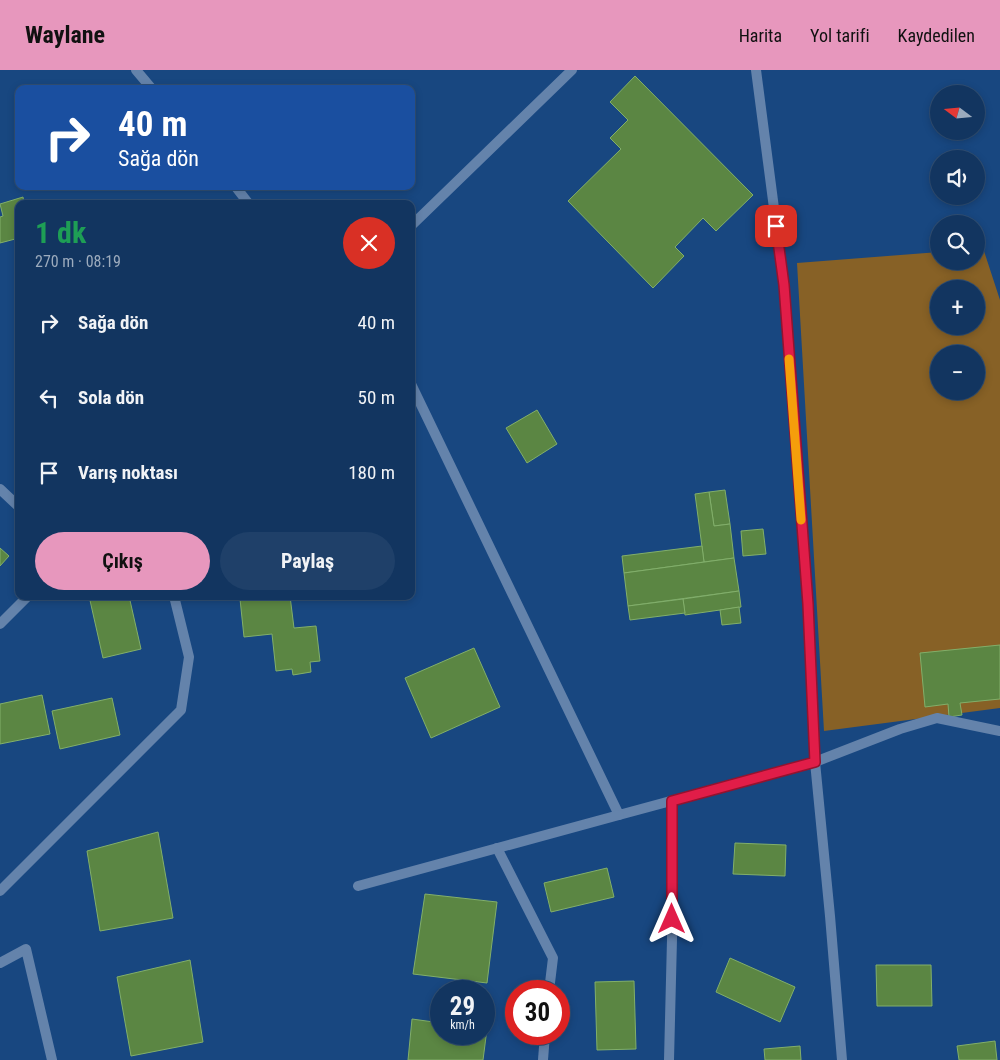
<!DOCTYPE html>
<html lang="tr">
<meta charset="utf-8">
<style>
body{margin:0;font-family:"Roboto Condensed",sans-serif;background:#1f4069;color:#f1f3f6;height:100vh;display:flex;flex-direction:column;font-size:19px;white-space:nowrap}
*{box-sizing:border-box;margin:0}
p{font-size:16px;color:#9cabbd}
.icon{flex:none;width:28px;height:28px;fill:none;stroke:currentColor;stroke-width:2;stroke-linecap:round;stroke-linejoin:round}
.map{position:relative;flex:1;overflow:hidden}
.panel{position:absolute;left:15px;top:130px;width:400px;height:400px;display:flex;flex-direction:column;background:#123560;border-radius:10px;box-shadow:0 2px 8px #0003,0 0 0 1px #315075}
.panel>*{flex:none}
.banner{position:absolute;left:15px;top:15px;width:400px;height:105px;border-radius:10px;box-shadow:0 2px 8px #0003,0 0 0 1px #315075;background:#1a4fa0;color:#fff;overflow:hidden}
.needle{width:32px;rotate:286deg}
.fabs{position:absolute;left:930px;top:15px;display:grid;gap:10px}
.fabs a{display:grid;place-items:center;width:55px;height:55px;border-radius:50%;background:#123560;box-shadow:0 2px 8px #0003,0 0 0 1px #315075;font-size:25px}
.speed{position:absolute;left:430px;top:910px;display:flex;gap:10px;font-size:25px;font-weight:700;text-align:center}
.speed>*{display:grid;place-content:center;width:65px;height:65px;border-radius:50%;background:#123560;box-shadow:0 2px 8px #0003,0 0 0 1px #315075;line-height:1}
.speed small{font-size:12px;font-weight:400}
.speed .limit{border:8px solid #d22;background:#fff;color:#111}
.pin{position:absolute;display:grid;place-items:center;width:42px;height:42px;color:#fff;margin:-21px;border-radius:10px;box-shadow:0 2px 8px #0006}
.me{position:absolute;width:55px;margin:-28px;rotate:0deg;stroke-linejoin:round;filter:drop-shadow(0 0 4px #0008)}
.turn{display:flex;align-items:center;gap:18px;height:105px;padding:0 20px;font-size:22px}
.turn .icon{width:65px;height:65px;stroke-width:2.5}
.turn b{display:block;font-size:35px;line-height:42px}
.round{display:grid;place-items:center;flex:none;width:52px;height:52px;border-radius:26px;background:#1f4069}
.overview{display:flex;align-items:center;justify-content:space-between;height:85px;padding:0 20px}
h1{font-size:30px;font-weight:700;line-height:38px;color:#1e9e55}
.action{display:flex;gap:10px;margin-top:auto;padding:10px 20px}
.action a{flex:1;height:58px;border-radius:30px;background:#e797bd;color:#111;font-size:20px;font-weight:700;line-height:58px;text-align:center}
.action a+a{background:#1f4069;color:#f1f3f6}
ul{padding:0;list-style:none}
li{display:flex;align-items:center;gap:15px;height:75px;padding:0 20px}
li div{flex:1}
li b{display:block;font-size:19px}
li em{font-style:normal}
header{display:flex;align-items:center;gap:30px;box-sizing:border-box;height:70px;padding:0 25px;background:#e797bd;color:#111}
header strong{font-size:24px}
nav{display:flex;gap:28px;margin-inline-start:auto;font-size:18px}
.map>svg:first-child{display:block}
.green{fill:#876126;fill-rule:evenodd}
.building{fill:#5b8643;stroke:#82af6a}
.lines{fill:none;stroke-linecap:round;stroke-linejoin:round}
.minor{stroke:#6483ab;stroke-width:10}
.route-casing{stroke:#92132f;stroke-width:12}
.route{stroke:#e11d48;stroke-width:9}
.slow{stroke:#f59e0b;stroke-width:9}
</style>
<header>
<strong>Waylane</strong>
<nav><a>Harita</a><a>Yol tarifi</a><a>Kaydedilen</a></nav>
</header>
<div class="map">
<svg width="1000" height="990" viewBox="0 0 1000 990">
<rect width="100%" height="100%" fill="#184780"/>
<path class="green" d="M983,178L1000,230V638L824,661L797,193L939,182V191H976V179ZM939,219H976V256H939ZM939,284H976V321H939Z"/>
<g class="building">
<path d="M635,6L753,125L716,161L703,148L675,177L684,186L653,218L568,131L621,79L610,68L628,50L610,32Z"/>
<path d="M23,127L24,134H19V168L0,173V147L3,146L0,134Z"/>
<path d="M537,340L557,374L527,393L506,358Z"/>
<path d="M725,420L730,454L714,456L709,422Z"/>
<path d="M709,422L714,456L730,454L734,488L704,492L695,424Z"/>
<path d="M763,459L766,484L743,486L741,461Z"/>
<path d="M702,476L704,492L624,503L622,486Z"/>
<path d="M0,478L9,486L0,496Z"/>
<path d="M734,488L739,521L628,536L624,503Z"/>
<path d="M739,521L741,537L685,545L683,529Z"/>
<path d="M89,526H129L141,579L103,588Z"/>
<path d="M260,526H290L294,558L316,556L320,591L310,592L311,602L293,605L292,599L276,601L272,564L244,567L240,529Z"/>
<path d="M683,529L685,543L630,550L628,536Z"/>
<path d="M739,537L741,553L722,555L720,540Z"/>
<path d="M1000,575V629L960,633L962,645L949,647L948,634L925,637L920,583Z"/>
<path d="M474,578L500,637L431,668L405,608Z"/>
<path d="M42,625L50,664L0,674V634Z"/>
<path d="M112,628L120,665L60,679L52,641Z"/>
<path d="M158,762L173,848L100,861L87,781Z"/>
<path d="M735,773L786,775L785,806L733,804Z"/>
<path d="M607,798L614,827L551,842L544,813Z"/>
<path d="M425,824L497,832L487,913L413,904Z"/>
<path d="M730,888L795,917L780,952L716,922Z"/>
<path d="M190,890L203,972L131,986L117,907Z"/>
<path d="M876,895H931L932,936H877Z"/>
<path d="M634,911L636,979L597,980L595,912Z"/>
<path d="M412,949L441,953V964H484V958L487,959L483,990H408Z"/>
<path d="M995,971L997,990H959L957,976Z"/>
<path d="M800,976L801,990H765L764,979Z"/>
</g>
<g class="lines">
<g class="minor">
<path d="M136,0L152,19"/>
<path d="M756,0L784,215L808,534L815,692L830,846L842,990"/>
<path d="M235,116L249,134"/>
<path d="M411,156L572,0"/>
<path d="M411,314L619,745L815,692L900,659L937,648L1000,661"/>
<path d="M0,419L19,437"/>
<path d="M0,554L28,526"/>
<path d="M497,778L553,888L549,921"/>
<path d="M358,816L619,745"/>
<path d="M0,821L181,640L189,587L174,526"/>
<path d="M0,893L26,879L52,990"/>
<path d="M543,990L545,964"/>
<path d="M669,990L672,869V731"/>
</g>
</g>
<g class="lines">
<defs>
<path id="route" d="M672,849V731L815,692L808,534L784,215L776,156"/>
</defs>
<use href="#route" class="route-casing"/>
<use href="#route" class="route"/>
<path class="slow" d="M789,289L801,450"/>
</g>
</svg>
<div class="fabs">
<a><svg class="needle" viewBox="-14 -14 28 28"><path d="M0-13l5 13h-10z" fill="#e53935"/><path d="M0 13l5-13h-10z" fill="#9cabbd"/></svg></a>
<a><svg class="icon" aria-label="sound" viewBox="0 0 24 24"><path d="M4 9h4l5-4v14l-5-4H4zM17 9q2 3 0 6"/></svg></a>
<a><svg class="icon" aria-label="search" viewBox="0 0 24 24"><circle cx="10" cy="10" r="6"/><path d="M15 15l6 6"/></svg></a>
<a>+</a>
<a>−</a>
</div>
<div class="speed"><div>29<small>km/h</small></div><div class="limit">30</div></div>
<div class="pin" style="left:776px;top:156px;background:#d93025"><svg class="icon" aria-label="arrive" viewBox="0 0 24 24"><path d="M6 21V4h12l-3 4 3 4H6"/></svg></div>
<svg class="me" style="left:672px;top:849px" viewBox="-20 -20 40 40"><path d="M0-17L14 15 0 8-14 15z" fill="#e11d48" stroke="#fff" stroke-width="4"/></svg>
<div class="banner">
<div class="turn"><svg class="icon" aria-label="right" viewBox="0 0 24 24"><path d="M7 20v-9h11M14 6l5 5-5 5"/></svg><div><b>40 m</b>Sağa dön</div></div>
</div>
<section class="panel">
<div class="overview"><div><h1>1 dk</h1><p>270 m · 08:19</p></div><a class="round" style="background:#d93025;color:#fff"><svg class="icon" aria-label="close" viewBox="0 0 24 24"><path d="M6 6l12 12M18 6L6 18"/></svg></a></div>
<ul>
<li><svg class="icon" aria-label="right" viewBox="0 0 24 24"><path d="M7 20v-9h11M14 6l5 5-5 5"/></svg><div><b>Sağa dön</b></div><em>40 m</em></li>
<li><svg class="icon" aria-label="left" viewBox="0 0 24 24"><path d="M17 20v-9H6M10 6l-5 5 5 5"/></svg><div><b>Sola dön</b></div><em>50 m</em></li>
<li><svg class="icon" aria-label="arrive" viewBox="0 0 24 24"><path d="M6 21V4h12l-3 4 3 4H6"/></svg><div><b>Varış noktası</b></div><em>180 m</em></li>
</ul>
<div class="action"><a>Çıkış</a><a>Paylaş</a></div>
</section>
</div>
